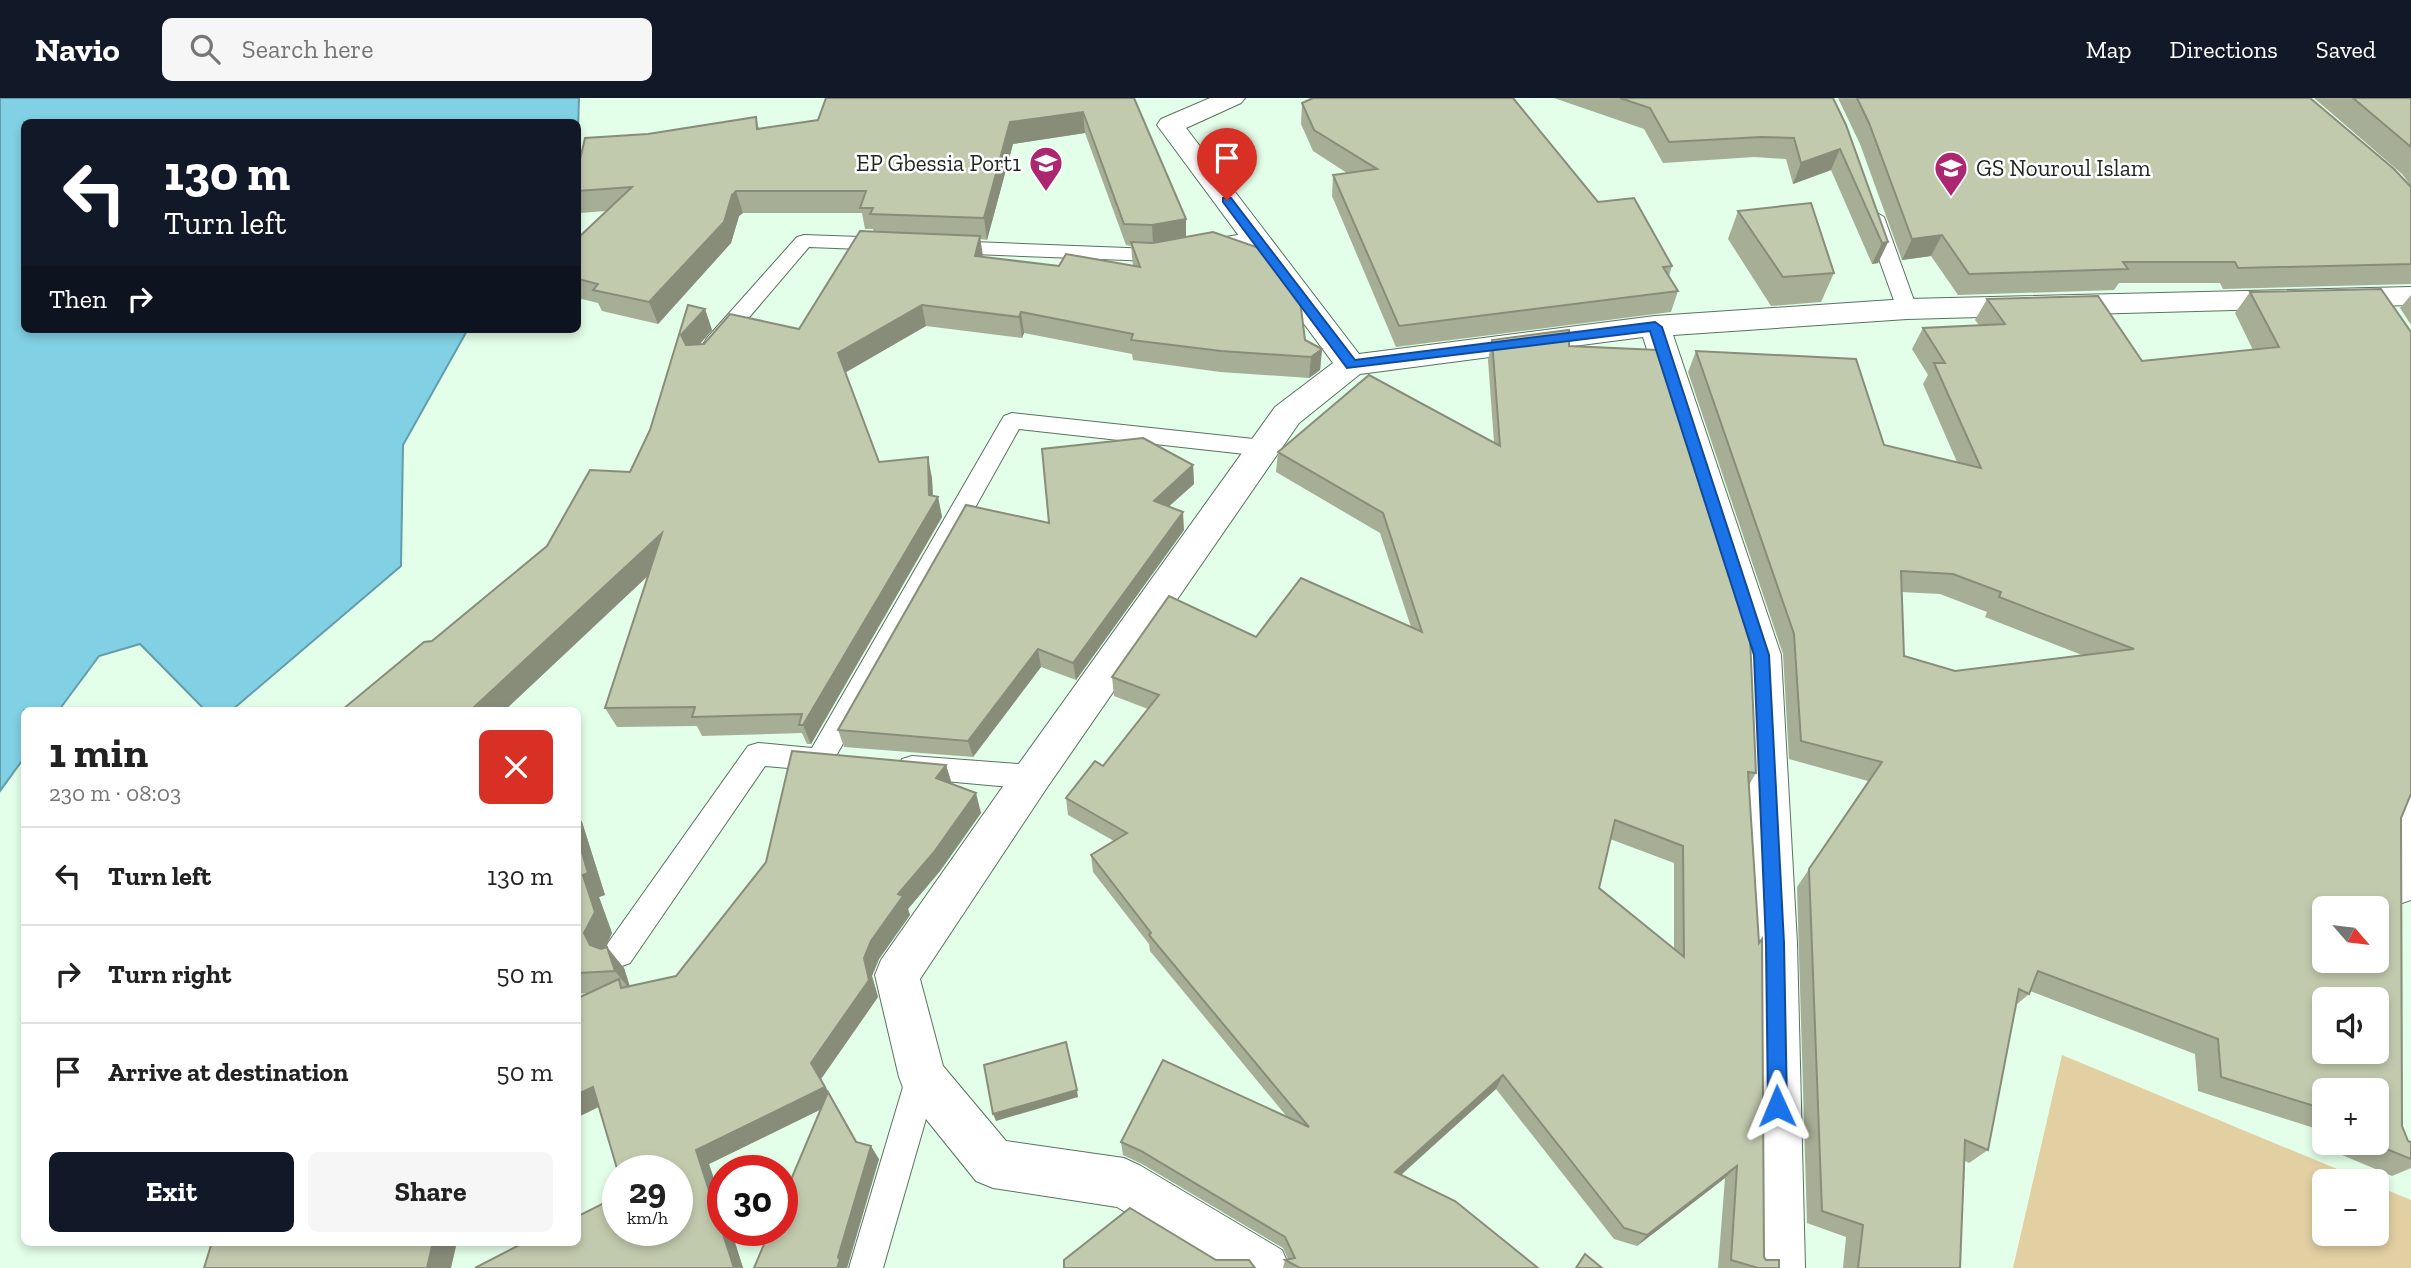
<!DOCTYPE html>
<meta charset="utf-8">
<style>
body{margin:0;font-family:"Zilla Slab",serif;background:#f6f6f6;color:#222;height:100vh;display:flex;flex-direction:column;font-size:26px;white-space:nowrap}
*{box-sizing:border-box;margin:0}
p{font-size:23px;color:#767676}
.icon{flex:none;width:38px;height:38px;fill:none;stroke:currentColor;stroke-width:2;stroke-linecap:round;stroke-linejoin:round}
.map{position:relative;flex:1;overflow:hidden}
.side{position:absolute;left:21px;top:609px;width:560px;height:539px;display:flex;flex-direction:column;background:#fff;border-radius:10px;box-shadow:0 4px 10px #0003}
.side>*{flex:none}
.guide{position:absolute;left:21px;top:21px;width:560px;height:214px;border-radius:10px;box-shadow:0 4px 10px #0003;background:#111827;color:#fff;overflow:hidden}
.needle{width:46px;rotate:118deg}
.buttons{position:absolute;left:2312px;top:798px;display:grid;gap:14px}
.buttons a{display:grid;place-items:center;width:77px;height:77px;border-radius:10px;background:#fff;box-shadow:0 4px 10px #0003;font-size:35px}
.speed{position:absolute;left:602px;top:1057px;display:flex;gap:14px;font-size:35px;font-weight:700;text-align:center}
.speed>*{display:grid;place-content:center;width:91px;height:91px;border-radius:50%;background:#fff;box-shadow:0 4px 10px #0003;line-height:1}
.speed small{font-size:18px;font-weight:400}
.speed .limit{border:10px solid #d22;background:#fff;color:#111}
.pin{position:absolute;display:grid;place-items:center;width:60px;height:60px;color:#fff;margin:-72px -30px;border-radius:50% 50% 50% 0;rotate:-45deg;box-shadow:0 0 7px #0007}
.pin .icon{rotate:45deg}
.me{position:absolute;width:77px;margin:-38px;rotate:359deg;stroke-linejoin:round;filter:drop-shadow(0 0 5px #0008)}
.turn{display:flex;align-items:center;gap:24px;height:147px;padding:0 28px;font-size:32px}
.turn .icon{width:91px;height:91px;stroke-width:2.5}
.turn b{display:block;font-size:49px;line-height:60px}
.then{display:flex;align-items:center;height:66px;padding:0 28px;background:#0003;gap:14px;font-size:26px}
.round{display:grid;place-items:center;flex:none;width:74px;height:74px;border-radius:10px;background:#f6f6f6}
.headline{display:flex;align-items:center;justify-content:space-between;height:119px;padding:0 28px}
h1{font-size:42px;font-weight:700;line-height:52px}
.primary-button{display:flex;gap:14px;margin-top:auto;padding:14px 28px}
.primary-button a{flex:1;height:80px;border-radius:10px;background:#111827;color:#fff;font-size:28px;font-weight:700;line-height:80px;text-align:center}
.primary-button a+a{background:#f6f6f6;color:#222}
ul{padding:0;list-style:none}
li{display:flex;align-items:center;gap:21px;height:98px;padding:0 28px;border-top:2px solid #e0e0e0}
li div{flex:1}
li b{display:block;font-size:26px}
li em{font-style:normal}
header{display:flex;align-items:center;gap:42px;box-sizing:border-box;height:98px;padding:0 35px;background:#111827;color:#fff}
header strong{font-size:33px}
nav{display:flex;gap:38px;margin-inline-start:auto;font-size:24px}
.search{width:490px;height:63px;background:#f6f6f6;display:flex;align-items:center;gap:18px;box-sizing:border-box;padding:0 24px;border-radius:10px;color:#767676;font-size:26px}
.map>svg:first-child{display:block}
.green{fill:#e2d0a3}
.water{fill:#81d0e4;stroke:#639da9;stroke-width:2}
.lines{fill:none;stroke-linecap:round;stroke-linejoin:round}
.service-casing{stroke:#5a7260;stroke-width:2}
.minor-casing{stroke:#5a7260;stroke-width:2}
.service{fill:#fff;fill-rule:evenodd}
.minor{fill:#fff;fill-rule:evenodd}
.wall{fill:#a7ae96;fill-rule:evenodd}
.shaded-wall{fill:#888d7a}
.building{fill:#c2caae;stroke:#888d7a;stroke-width:2;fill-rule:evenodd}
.route{fill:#1a73e8;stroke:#114b97;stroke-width:2}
.labels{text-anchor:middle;stroke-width:5;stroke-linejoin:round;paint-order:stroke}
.far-poi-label{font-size:23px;fill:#1d2720;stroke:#fff;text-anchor:end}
</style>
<header>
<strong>Navio</strong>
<div class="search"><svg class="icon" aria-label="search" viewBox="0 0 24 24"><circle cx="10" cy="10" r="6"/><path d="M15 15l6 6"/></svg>Search here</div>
<nav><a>Map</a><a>Directions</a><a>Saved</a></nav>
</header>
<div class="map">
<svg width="2411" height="1170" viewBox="0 0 2411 1170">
<rect width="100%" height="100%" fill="#e3fee9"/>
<path class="green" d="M2062,957L2366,1083H2324V1136H2376L2377,1088L2411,1102V1170H2013Z"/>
<path class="water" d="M0,0H579L578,34V24H24V231H468L403,347L401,468L232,612H205L140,546L99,558L59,612H24V660L0,693Z"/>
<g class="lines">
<defs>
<g id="service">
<path d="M1874,113L1884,119L1917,211L1914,216H1900L1897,211L1864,119Z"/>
<path d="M1256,134L1263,136L1266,140L1263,144L1153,163L948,155L941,153L938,149L941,145L948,143L1153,151Z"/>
<path d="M804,137L888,140L895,142L898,146L895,150L888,152L809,149L723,250H707L704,245L707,240L797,139Z"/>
<path d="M1012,315L1263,342L1271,344L1274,350L1271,356L1263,358L1019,331L836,658L838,662L834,670L824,673L765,668L630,865L619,869L608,865L604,855L608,845L748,648L758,645L812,650L1001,323L1004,318Z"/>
<path d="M912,658L1032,667L1042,671L1046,679L1042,687L1032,691L912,680L902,677L898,669L902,661Z"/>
<path d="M922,963L933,968L938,979L883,1170H849L906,979L911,968Z"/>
</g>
<g id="minor">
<path d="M1210,0H1245L1241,5L1186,30L1359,256L1655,218L1907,201L2411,189V207L1907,221L1673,237L1781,557L1797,845L1805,1170H1753V845L1743,557L1643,239L1360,276L1299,325L1046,691L920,881L943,968L1006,1043L1124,1060L1141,1068L1282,1152L1290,1170H1217L1117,1109L993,1090L976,1083L905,995L899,979L875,877L881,862L1018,667L1275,309L1333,265L1157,27L1161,21Z"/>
<path d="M2411,693V802L2399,806L2384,800C2368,767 2381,730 2396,699Z"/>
</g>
</defs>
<use href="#service" class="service-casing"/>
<use href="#minor" class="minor-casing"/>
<use href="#service" class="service"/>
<use href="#minor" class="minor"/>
</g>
<g class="wall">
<path d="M1134,0L1186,121V139L1305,242L1322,251L1320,272L1309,280L1220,274L1133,262L1132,256L1024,235L1022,240L926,228L845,274L879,364L932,380L933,398L938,399L942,419L811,646H807L802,635L702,638L697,628L617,629L605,610L649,477L505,612H344L343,611L432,543L547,448L630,374L705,211L712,232L700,246L799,231L874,134L873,131H865L862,115H743L739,118L731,145L658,226L602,213L598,205L578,200V140L606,113L580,115L578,109V70L648,36L756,19L759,31ZM1085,35L1126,147L1131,148L1133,168H1059L983,159L980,141L987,142L1013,46Z"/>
<path d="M1554,0H1833L1888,144L1878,165L1872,166L1831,72L1793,86L1786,61L1754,59L1663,65L1644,31Z"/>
<path d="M1838,0H2310L2411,89V186L2223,191L2220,185H2119L2114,192L1958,197L1931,158L1902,162L1860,46Z"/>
<path d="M2314,0H2411V88L2402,76Z"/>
<path d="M1302,5L1598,104L1672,168L1669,178L1678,193L1671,214L1396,249L1332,98L1333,77L1347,75L1313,53L1301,26Z"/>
<path d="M1738,113L1834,175L1821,204L1771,208L1728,141Z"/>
<path d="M2250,194L2411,234L2401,720L2402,1028L2408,1043L2411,1044V1070L2392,1078L2316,1046L2317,1031L2198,993L2195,956L2030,893L2029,896L2016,907L1988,1052L1969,1065L1965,1063L1960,1170H1843L1846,1139L1807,1125L1797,789L1868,683L1789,661L1783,556L1688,274L1696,253L1884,347L1957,364L1923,286L1928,277L1912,251L1923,230L1979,227L1975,222L1987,201L2142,263L2253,252L2235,215ZM1901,494L1940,496L1987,514L1985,519L2082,557L1955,573L1904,558ZM2324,992L2376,1045H2324Z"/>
<path d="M2411,197V227L2400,210Z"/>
<path d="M1492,242L1569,248L1756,675L1749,687L1764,1159L1779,1170H1718L1725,1080L1637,1148L1614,1141L1496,991L1401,1076L1538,1170H1283L1285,1162L1288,1161L1283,1150L1142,1066L1123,1057L1121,1044L1288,1020L1150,853L1149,846L1093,774L1091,757L1114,743L1068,717L1066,700L1103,668L1148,611L1114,598L1112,579L1256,539L1411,529L1380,435L1276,374L1278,354L1494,344L1488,262ZM1610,741L1674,765V851L1599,790Z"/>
<path d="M1193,367L1194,386L1169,408L1184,432L1076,582L1041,569L973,659L844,649L838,632L1049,425Z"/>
<path d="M946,667L952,686L981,715L940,773L908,811L910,817L879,861L872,878L878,899L821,981L857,1045L879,1061L847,1170H754L821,1011L709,1066L723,1108V1132H731L743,1170H475L677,1132L599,1009L578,1019V900L587,895L578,896V718L582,724L605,797L599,799L612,835L605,850L624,870L630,888L676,878Z"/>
</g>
<g class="shaded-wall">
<path d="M1083,14L1085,35L1013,46L987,142L984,120L1010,24Z"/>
<path d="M1840,51L1831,72L1793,86L1801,65Z"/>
<path d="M736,93L743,115L739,118L731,145L658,226L649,204L732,97Z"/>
<path d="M1186,121V143L1153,148L1152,127Z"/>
<path d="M1942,137L1931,158L1902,162L1912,141Z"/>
<path d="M980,138L983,159L975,158Z"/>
<path d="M1888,144L1878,165L1872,166L1882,145Z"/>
<path d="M922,207L926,228L843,276L838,255Z"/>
<path d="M705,211L712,232L689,258L681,237Z"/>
<path d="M1021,214L1024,235L1022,240L1019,219Z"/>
<path d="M1322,251L1320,272L1309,280L1311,259Z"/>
<path d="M928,359L932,380L933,406L938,399L942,419L811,646L803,627L929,397Z"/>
<path d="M1193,367L1194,386L1155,421L1154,403Z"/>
<path d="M1183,414L1184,432L1076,582L1073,565Z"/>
<path d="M662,435L672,455L505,612H475L473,610Z"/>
<path d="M1038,551L1041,569L973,659L968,643Z"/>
<path d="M946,667L952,687L936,680Z"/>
<path d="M976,695L981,715L940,773L908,811L910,817L879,861L872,878L878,899L821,981L865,1057L834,1005L709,1066L723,1108V1132H731L743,1170H734L696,1052L811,965L864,860L871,843L898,796Z"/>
<path d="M578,718L582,724L605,797L599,799L612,835L602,856L590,847L584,835L583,777L578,741Z"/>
<path d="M607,849L624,870L631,893L615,873Z"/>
<path d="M1503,977L1496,991L1391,1086L1395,1074Z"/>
<path d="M593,989L608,1004L578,1019V996Z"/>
<path d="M1077,992L1078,999L996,1023L993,1016Z"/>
<path d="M871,1048L879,1061L847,1170H837L838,1159Z"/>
<path d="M1737,1068L1725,1080L1637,1148L1647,1137Z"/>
<path d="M433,1144H457L451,1170H427Z"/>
</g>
<g class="building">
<path d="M826,0H1134L1186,121L1152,127L1124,126L1083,14L1010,24L984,120L870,116L873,110H860L866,93H736L732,97L724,124L649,204L593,192L598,186L578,181V140L632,89L578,93V70L585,40L648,36L756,19L757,31L818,22Z"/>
<path d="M1313,0H1513L1598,104L1634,100L1672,168L1663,169L1678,193L1399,228L1333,77L1377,71L1314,32L1302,5Z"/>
<path d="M1620,0H1833L1846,27L1888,144L1882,145L1840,51L1801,65L1794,40L1761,39L1669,44L1650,10Z"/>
<path d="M1857,0H2310L2394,71L2411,89V166L2238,170L2235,164H2123L2128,171L1969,176L1942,137L1912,141L1869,25Z"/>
<path d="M2353,0H2411V49Z"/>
<path d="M1811,105L1834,175L1783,179L1738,113Z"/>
<path d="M860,133L980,138L975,158L1059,168L1066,156L1140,169L1131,144L1153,145L1213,134L1262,151L1300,202L1305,242L1322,251L1311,259L1221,253L1131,242L1133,236L1021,214L1019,219L922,207L838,255L879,364L928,359L929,397L938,399L803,627H799L802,616L692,619L695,609L605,610L662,435L473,610L477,612H346L343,611L424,544L432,543L547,448L590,372L630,374L650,332L688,207L705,211L681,237L686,247L704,246L730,216L799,231Z"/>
<path d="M2381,191L2411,234V696L2401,720L2402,1028L2408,1043L2411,1044V1061L2372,1045H2376V992H2324V1011L2221,979L2218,941L2038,873L2029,896L2019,891L1988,1052L1965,1042L1960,1170H1858L1863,1127L1822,1113L1809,771L1882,664L1801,643L1794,536L1696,253L1856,261L1884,347L1981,370L1934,265H1945L1923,230L2005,226L1987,201L2098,198L2142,263L2279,249L2250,194ZM1901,473L1953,476L2001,494L1999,499L2134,551L1955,573L1904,558ZM2324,810H2376V863H2324ZM2324,901H2376V954H2324Z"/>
<path d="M1569,232V248L1658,252L1750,539L1756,675L1748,674L1759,845L1762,841L1764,1159L1766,1162H1779V1170H1758L1731,1162L1737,1068L1647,1137L1624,1130L1503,977L1395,1074L1455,1103L1538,1170H1300L1285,1162L1295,1160L1285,1139L1141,1053L1121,1044L1163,962L1309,1029L1149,837L1151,835L1091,757L1127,735L1066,700L1095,663L1103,668L1159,597L1112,579L1169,498L1256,539L1301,480L1422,534L1383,415L1278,354L1369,277L1500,348L1492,242ZM1615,722L1683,748L1684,859L1599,790Z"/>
<path d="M1143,340L1193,367L1154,403L1183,414L1073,565L1038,551L968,643L838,632L966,407L1049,425L1042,351Z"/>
<path d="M792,653L946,667L936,680L976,695L934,754L898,796L903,798L871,843L864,860L869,882L811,965L825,989L696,1052L734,1170H475L525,1144H578V1118L618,1098V1132H677V1073H618V1074L593,989L578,996V900L619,881L621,890L676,878L766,764Z"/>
<path d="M578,741L588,775L583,777L595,814L584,835L590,847L601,851L607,849L615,873L578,875Z"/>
<path d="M1066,944L1077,992L993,1016L984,967Z"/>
<path d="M828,994L856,1044L871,1048L838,1159L840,1162L837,1170H754L770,1132H782V1103Z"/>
<path d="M1130,1110L1216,1162H1249L1255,1170H1064V1162Z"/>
<path d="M212,1144H433L427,1170H204Z"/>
<path d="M1585,1156L1602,1170H1576Z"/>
</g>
<path class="route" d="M1223,100H1231L1355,262L1655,224L1662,229L1769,557L1784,845L1787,1008L1784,1015L1777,1017L1771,1015L1768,1008L1766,845L1754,557L1650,233L1347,270L1223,104Z"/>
<defs>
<symbol id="school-pin" viewBox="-11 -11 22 30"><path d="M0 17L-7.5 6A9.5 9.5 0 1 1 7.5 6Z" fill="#ac2770" stroke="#fff"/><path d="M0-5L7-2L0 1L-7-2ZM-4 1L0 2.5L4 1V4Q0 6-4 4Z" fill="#fff"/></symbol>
</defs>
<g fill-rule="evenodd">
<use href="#school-pin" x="1027" y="46" width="38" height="52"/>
<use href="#school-pin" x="1932" y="51" width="38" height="52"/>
</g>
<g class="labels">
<g class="far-poi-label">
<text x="1021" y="73">EP Gbessia Port1</text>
<text x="1976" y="78" text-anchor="start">GS Nouroul Islam</text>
</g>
</g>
</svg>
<div class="buttons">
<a><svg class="needle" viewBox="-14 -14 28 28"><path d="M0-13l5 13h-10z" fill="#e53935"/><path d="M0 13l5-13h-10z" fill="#767676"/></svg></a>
<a><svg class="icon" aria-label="sound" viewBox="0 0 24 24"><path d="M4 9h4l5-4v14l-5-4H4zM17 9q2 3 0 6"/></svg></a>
<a>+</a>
<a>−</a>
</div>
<div class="speed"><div>29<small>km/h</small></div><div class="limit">30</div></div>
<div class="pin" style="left:1227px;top:102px;background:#d93025"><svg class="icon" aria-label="arrive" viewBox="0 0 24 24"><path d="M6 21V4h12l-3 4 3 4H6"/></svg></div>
<svg class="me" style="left:1777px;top:1008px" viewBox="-20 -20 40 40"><path d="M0-17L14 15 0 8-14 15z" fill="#1a73e8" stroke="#fff" stroke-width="4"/></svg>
<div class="guide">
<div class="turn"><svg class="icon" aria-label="left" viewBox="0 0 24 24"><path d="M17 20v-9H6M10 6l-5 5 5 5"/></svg><div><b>130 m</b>Turn left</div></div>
<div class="then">Then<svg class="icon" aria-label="right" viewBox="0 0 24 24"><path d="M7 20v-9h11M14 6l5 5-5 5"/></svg></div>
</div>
<section class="side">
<div class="headline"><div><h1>1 min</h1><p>230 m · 08:03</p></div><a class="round" style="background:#d93025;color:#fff"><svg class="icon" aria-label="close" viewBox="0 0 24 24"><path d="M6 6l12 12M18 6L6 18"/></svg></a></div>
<ul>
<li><svg class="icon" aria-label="left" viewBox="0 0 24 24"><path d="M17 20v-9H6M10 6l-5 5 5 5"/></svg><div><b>Turn left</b></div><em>130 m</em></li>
<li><svg class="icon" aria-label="right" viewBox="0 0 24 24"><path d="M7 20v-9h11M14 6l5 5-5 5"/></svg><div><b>Turn right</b></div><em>50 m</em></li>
<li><svg class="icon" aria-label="arrive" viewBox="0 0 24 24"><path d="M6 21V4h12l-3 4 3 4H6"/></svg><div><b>Arrive at destination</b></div><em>50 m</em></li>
</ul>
<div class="primary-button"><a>Exit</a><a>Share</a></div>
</section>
</div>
